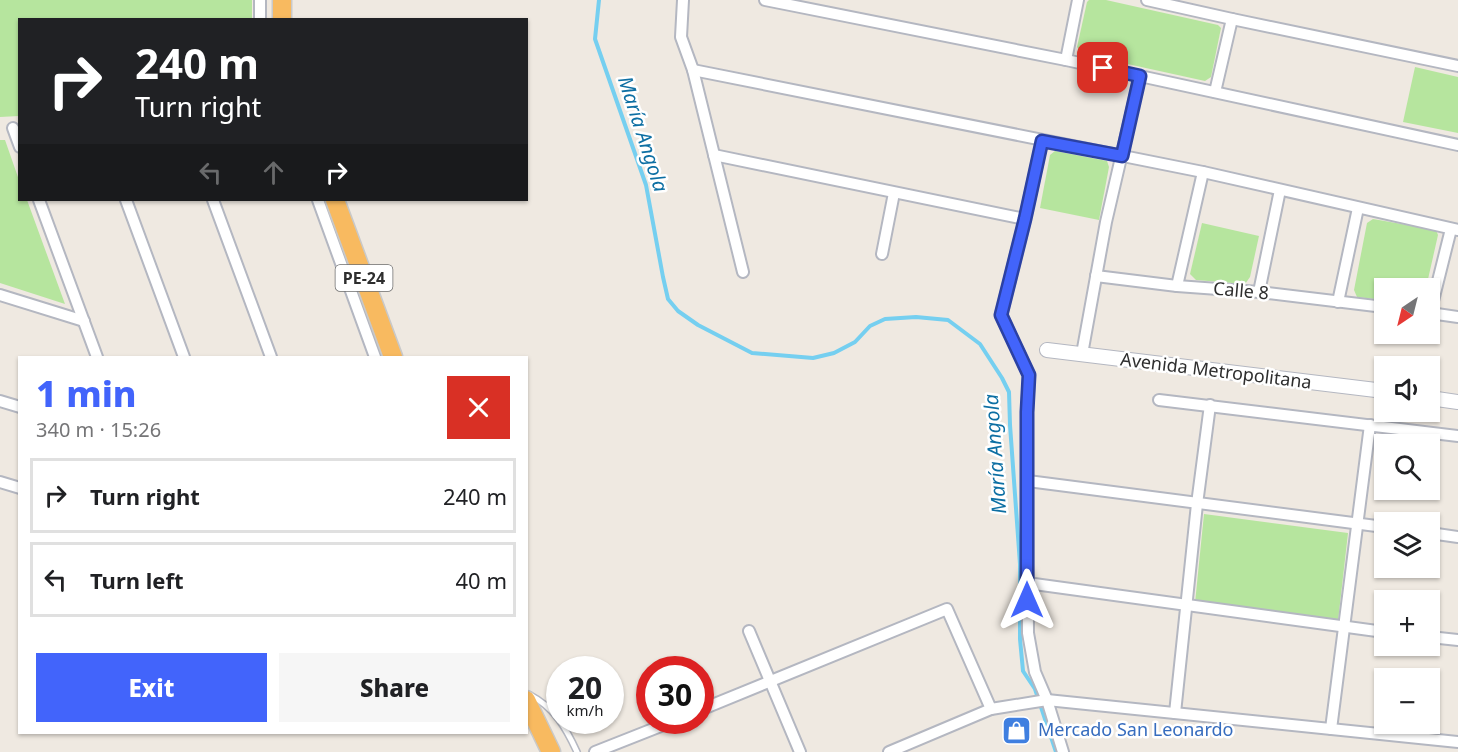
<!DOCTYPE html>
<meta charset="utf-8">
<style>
body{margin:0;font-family:"Noto Sans",sans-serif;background:#f6f6f6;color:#202124;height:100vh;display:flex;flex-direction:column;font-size:22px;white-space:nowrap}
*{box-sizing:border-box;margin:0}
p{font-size:20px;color:#757577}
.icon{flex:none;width:33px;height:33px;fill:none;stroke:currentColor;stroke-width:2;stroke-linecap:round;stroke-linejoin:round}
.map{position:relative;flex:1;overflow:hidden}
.drawer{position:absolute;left:18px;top:356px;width:510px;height:378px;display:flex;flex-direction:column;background:#fff;border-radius:0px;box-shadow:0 2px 4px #0004}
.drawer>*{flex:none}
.hud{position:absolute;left:18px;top:18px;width:510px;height:183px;border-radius:0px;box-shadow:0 2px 4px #0004;background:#202124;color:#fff;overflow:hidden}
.needle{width:39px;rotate:215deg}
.fabs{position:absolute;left:1374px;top:278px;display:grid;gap:12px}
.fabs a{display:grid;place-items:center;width:66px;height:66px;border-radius:0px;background:#fff;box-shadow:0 2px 4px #0004;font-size:30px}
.speed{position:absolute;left:546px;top:656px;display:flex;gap:12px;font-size:30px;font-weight:700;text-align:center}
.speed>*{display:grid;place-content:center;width:78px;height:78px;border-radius:50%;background:#fff;box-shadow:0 2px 4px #0004;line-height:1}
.speed small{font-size:15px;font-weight:400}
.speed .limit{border:9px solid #d22;background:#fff;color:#111}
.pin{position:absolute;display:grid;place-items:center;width:51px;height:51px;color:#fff;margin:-26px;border-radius:12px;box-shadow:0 3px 9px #0006}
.me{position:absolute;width:66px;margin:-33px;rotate:0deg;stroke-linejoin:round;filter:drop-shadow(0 0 4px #0008)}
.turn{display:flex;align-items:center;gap:21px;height:126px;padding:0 18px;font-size:27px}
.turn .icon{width:78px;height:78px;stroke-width:2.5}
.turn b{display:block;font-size:42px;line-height:51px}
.lanes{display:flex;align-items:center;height:57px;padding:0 18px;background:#0003;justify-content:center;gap:30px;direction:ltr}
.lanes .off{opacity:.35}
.round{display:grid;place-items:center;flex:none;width:63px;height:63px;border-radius:0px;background:#f6f6f6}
.overview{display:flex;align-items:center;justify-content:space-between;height:102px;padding:0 18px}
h1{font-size:36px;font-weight:800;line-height:45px;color:#4264fb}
.primary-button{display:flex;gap:12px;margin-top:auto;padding:12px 18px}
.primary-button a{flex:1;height:69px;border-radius:0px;background:#4264fb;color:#fff;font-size:24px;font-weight:800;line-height:69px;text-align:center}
.primary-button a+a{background:#f6f6f6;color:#202124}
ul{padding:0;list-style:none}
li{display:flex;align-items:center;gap:18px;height:75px;margin:0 12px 9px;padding:0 6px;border:3px solid #e0e0e0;border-radius:0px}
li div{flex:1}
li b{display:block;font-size:22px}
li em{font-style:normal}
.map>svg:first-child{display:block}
.green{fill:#b6e59e}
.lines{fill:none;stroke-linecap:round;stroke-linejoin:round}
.stream{stroke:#75cff0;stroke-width:4}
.service-casing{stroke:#b4b7c1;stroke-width:8}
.minor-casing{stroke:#b4b7c1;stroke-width:14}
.tertiary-casing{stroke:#b4b7c1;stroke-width:16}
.trunk-casing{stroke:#c9c9c9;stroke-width:21}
.service{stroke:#fff;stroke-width:5}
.minor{stroke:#fff;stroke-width:10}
.tertiary{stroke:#fff;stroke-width:14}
.trunk{stroke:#f8ba60;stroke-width:18}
.route-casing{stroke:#2b41a3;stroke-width:15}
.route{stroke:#4264fb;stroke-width:10}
.labels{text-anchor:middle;stroke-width:5;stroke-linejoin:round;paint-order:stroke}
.shield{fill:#fff;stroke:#6d6d6d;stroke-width:1.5}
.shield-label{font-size:16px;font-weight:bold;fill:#2e2e2e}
.street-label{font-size:18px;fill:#2e2e2e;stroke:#fff}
.shop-label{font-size:18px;fill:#366cbe;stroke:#fff;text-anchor:start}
.water-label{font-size:20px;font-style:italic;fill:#0d6fa3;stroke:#fff}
</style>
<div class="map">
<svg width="1458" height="752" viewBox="0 0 1458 752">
<rect width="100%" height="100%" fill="#efe9e1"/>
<g class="green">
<path d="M0,0H252V19L20,20L19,116L0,117Z"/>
<path d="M1089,0H1106L1218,25L1221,28L1211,77L1205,81L1082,54L1077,47L1087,2Z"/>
<path d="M1415,67L1458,77V133L1403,122Z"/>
<path d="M0,140H5L19,180L20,200H27L65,304L0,283Z"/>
<path d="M1055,151L1107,161L1109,167L1099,220L1040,208L1050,155Z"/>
<path d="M1373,219L1436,230L1438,235L1426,288H1384V300L1357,297L1354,290L1367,223Z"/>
<path d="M1202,223L1259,236L1250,277L1245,284L1196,280L1190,274Z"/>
<path d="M1204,514L1348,533L1338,621L1195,603Z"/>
</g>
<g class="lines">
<path class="stream" d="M599,0L595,39L646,185L663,277L668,299L678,311L698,325L752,353L813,358L834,353L855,342L870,326L885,319L916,317L948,320L980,344L1002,378L1009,392L1010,425L1020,564V639L1023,671L1035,689L1056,752"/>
<defs>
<path id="service" d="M530,695C554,707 566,728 577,752"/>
<g id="minor">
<path d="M260,0V20"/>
<path d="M683,0L681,37L693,70L743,272"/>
<path d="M765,0L1066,60L1458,145"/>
<path d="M1147,0L1232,19L1215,92"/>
<path d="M1232,19L1458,66"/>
<path d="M1066,60L1078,0"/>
<path d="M693,70L1203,172L1458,230"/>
<path d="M13,128L20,147"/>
<path d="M1042,141L1025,219L1001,315L1029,375L1027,412L1028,633L1035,672L1047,700L1063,752"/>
<path d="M714,155L1025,219"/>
<path d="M39,200L97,357"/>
<path d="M126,200L184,357"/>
<path d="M213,200L271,357"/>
<path d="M318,200L375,357"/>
<path d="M882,254L894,193"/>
<path d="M1096,276L1177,286L1259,292L1384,307"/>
<path d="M1177,286L1203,172"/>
<path d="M1259,292L1280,190"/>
<path d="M0,295L84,321"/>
<path d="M1338,302L1358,208"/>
<path d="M1430,313L1451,229"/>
<path d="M1430,313L1458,317"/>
<path d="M1082,354L1106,222L1140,76"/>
<path d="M1159,400L1458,436"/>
<path d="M0,401L20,407"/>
<path d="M1028,481L1384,527"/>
<path d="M0,482L20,488"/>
<path d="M1430,533L1458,537"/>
<path d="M1027,583L1384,632"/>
<path d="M749,631L800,752"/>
<path d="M1430,637L1458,640"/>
<path d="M700,710L947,609L991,709"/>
<path d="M1175,713L1197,504L1210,405"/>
<path d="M1331,729L1370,425"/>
<path d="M595,752L676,720"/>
<path d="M889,752L991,709L1047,700L1458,742"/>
</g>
<g id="tertiary">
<path d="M1047,350L1384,391"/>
<path d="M1430,398L1458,402"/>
</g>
<g id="trunk">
<path d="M282,20V0"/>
<path d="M335,200L393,357"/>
<path d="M526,700L551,752"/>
</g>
</defs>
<use href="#service" class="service-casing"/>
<use href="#minor" class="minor-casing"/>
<use href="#tertiary" class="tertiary-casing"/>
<use href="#trunk" class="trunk-casing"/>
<use href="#service" class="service"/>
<use href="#minor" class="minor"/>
<use href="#tertiary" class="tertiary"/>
<use href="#trunk" class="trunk"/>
</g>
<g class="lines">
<defs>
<path id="route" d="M1027,600V412L1029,375L1001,315L1025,219L1042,141L1122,156L1140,76L1103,68"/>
</defs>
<use href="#route" class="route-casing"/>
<use href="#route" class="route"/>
</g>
<defs>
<symbol id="shop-square" viewBox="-11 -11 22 22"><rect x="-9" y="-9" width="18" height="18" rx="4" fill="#3f7fe0" stroke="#fff"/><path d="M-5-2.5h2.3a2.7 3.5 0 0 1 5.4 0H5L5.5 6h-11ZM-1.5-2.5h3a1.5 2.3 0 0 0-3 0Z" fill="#fff"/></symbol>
</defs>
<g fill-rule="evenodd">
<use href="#shop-square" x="1000" y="714" width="33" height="33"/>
</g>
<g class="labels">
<rect class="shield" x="335.5" y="265" width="57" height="26" rx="4.5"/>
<g class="shield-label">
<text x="364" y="284">PE-24</text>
</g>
<g class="street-label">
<text transform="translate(1241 291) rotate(5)" y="6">Calle 8</text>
<text transform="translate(1216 371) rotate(7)" y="6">Avenida Metropolitana</text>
</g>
<g class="shop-label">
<text x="1038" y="736">Mercado San Leonardo</text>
</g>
<g class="water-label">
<text transform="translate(643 134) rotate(72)" y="7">María Angola</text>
<text transform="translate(995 454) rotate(-94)" y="7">María Angola</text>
</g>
</g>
</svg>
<div class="fabs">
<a><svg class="needle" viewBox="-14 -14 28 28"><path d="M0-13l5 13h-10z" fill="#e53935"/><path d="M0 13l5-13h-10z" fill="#757577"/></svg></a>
<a><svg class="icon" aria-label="sound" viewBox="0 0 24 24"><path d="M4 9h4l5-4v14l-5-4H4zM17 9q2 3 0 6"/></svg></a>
<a><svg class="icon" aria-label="search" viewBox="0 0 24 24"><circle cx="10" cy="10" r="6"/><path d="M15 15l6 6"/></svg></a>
<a><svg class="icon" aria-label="layers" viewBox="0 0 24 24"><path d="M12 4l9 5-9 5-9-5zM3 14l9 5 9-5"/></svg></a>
<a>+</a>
<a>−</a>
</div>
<div class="speed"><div>20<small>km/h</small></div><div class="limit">30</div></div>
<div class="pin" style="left:1103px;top:68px;background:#d93025"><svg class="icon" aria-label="arrive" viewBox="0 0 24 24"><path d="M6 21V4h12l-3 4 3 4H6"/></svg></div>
<svg class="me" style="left:1027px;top:600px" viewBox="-20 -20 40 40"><path d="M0-17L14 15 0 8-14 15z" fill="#4264fb" stroke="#fff" stroke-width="4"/></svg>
<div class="hud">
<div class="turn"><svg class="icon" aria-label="right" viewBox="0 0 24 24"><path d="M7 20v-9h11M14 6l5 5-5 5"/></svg><div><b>240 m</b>Turn right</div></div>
<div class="lanes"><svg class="icon off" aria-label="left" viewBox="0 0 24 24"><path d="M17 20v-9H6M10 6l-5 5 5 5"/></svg><svg class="icon off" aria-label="ahead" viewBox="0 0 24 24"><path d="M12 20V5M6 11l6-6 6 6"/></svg><svg class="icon" aria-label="right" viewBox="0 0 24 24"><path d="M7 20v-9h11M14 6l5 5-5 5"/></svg></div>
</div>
<section class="drawer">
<div class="overview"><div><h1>1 min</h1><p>340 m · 15:26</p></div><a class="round" style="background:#d93025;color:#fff"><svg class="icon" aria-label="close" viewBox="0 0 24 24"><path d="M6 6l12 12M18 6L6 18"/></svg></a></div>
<ul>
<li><svg class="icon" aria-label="right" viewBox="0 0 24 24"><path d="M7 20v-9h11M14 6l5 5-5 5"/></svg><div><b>Turn right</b></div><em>240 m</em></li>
<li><svg class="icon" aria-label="left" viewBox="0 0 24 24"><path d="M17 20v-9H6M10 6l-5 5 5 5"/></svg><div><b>Turn left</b></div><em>40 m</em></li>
</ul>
<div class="primary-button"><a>Exit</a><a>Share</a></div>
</section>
</div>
